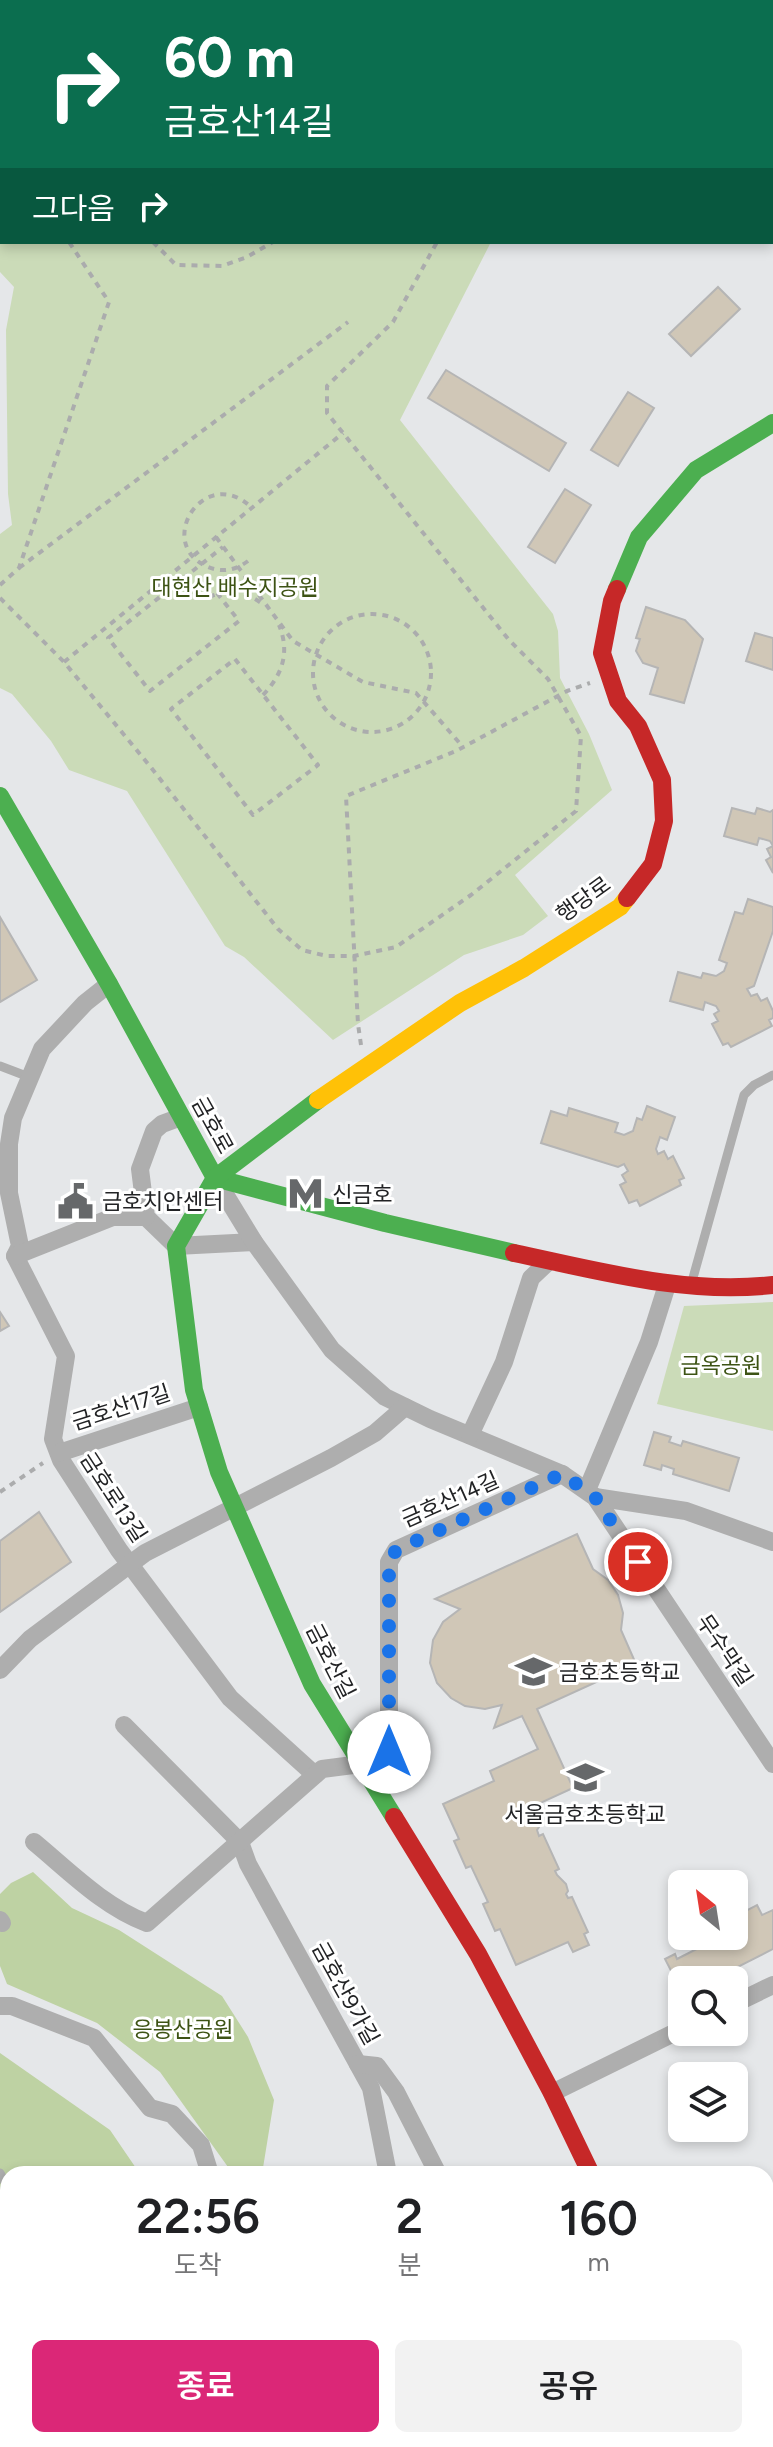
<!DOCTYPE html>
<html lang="ko">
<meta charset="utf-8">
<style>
body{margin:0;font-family:Figtree,"Noto Sans KR",sans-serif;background:#f2f2f2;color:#202124;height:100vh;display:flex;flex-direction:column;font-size:30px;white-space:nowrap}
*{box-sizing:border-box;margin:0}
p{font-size:26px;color:#757577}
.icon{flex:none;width:44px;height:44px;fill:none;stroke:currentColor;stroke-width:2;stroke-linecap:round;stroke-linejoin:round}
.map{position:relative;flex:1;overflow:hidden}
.panel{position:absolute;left:0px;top:2166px;width:774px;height:282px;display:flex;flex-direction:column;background:#fff;border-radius:24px 24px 0 0;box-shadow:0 4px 12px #0003}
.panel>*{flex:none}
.guide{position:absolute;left:0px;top:0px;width:774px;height:244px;box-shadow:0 4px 12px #0003;background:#0b6e4f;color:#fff;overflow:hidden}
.needle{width:52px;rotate:330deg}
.buttons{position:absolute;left:668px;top:1870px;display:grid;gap:16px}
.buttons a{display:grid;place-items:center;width:80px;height:80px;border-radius:12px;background:#fff;box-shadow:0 4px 12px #0003;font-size:40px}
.pin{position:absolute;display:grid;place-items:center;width:68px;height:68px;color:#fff;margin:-34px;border:4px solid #fff;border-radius:50%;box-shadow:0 2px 8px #0007}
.me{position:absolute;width:88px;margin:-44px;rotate:0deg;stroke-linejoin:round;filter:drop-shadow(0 0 6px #0008)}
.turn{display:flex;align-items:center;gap:28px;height:168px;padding:0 32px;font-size:36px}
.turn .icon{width:104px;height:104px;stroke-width:2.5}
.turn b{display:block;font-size:56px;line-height:68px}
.then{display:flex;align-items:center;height:76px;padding:0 32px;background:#0003;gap:16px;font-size:30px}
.eta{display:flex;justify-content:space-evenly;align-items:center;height:136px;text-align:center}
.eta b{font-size:48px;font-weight:600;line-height:56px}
.primary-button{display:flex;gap:16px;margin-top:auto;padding:16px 32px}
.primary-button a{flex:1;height:92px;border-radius:12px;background:#db2777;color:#fff;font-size:32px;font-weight:600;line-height:92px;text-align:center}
.primary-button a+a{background:#f2f2f2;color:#202124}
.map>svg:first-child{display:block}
.green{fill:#cbdbb8}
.forest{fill:#bed2a3}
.building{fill:#d0c7b7;stroke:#b5b5b5;stroke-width:2}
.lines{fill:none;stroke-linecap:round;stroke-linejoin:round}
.path{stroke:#abacad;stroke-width:4;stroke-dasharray:6 6;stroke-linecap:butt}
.lane{stroke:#aeaeae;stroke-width:9}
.street{stroke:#aeaeae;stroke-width:18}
.fast{stroke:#4caf50;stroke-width:18}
.slow{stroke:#ffc107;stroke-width:18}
.jam{stroke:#c62828;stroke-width:18}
.route{stroke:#1a73e8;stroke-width:14;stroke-dasharray:0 25.2}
.labels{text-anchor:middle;stroke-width:6;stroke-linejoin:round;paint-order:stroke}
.park-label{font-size:22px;fill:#3d5314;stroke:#fff}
.street-label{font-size:22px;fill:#222325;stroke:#fff}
.poi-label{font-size:22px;fill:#222325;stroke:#fff;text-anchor:start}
</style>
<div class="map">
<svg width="773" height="2447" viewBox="0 0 773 2447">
<rect width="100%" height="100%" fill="#e5e7e9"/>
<g class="green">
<path d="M0,0H475L476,2H2V242H491L400,420L553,614L558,631L560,678L589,734L612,790L515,875L548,916L523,935L464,955L333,1040L244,957L225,946L127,791L69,770L51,741L12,694L0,688V534L12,525L8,494L6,330L14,287L0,272Z"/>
<path d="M773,1302V1431L657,1404L684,1306Z"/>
</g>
<g class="forest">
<path d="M33,1872L72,1908L119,1930L222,1996L248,2037L274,2100L262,2174H233L160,2072L97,2023L7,1984L0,1966V1894L11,1883Z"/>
<path d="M0,2053L110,2130L140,2174H8V2440H72L64,2447H0Z"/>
</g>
<g class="building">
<path d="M474,0H535L537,2H476Z"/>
<path d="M718,287L740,309L691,356L669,334Z"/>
<path d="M446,370L566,443L549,471L428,398Z"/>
<path d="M628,392L654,408L618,466L591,450Z"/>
<path d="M565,489L591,505L555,563L528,547Z"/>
<path d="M646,607L685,620L703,639L684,703L650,694L658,668L643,663L636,651L640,639L636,638Z"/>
<path d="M755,633L773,638V670L746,661Z"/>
<path d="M732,808L755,814L757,808L770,812L773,810V873L766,860L771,857L767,849L773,846L770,841L759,838L757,845L724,836Z"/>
<path d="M748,899L773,907V931L754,986L747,989L751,996L757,994L761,1001L767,998L773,1011V1018L769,1020L772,1026L731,1047L728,1043L723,1045L712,1024L718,1021L714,1014L719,1011L716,1006L705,1002L703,1010L670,1001L678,972L701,978L703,973L716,976L724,971L727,963L719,960L735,912L743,914Z"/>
<path d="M0,917L37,980L0,1002Z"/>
<path d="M647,1106L675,1117L667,1140L660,1137L656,1149L658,1154L664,1151L668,1159L673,1156L684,1178L679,1180L681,1185L640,1206L637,1200L629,1203L620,1185L626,1182L622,1175L628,1171L624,1164L618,1167L541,1143L551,1111L567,1116L569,1108L618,1123L615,1132L624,1135L633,1131L637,1118L642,1120Z"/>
<path d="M0,1312L9,1326L0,1331Z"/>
<path d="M654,1432L671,1437L669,1442L681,1446L683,1441L739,1458L729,1491L673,1474L674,1469L662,1465L661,1470L644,1465Z"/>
<path d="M39,1512L71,1562L0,1612V1541Z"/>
<path d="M577,1534L593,1569L608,1580L618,1595L623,1613L621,1630L636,1664L537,1709L573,1788L527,1809L537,1821L539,1827L537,1830L539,1836L543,1834L559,1869L555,1871L557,1875L566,1884L568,1891L566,1894L568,1898L572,1897L588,1932L584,1934L589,1945L573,1952L568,1942L516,1965L500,1929L495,1931L483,1904L488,1902L471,1866L466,1868L454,1841L459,1839L443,1804L494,1781L490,1771L538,1749L522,1716L494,1728L502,1705L485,1709L465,1706L451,1698L437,1683L430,1663L433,1640L443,1622L460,1609L435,1599Z"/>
<path d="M757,1905L762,1915L773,1910V1949L712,1980H682V1992L665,1959L675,1954L677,1959L722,1936H734V1917Z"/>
</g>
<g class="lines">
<g class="path">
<path d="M88,0L89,2"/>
<path d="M405,0L407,2"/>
<path d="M45,2L48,0"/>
<path d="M140,2L143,0"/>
<path d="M353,2L356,0"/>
<path d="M0,29L2,28"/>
<path d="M0,137L2,140"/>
<path d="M153,242L176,265L222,266L247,257L273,242"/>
<path d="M216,537L293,641L363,682L416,693L463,747"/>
<path d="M248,561C236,570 222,573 208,567C153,544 205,462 252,508"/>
<path d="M19,568L348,322"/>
<path d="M0,585L19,568L109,302L69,242"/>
<path d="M217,593L239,621L150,691L108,638L223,547"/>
<path d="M209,597C229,588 247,592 264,605"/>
<path d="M0,598L64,662L149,765L278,929L302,950L327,956H354L396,947L471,895L576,811L581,736L548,679L509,640L327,413V386L393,322L437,242"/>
<circle cx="372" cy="673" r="59"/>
<path d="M235,659L318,765L253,815L171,709Z"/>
<path d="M64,662L343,433"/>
<path d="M263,695C283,674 290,652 279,625"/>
<path d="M361,1045L358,1024L346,796L456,751L567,691L590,683"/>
<path d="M0,1492L43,1463"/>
<path d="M0,2261L8,2255"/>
</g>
<g class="lane">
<path d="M0,1066L29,1077"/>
<path d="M691,1285L744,1095L754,1085L773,1075"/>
<path d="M0,2173L8,2188"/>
</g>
<g class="street">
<path d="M765,0V2"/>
<path d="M772,21L773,24"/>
<path d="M109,984L85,1003L42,1049L13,1118L9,1144V1193L20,1246L15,1256L66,1356L53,1439L61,1460L119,1550L230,1698L315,1775"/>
<path d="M181,1117L162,1124L154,1131L140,1169L146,1217L176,1246L254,1242"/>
<path d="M215,1178L254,1242L332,1350L385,1397L430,1419L562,1474L595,1497L773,1764"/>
<path d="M15,1256L113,1217H146"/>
<path d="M470,1435L504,1362L531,1278L549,1261"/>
<path d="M59,1453L199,1407"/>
<path d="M587,1490L649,1342L667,1285"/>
<path d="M595,1497L686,1511L773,1542"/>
<path d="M0,1670L30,1639L145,1553L331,1458L375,1433L405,1407"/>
<path d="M124,1725L240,1842L248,1864L371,2088L388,2174"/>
<path d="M34,1842C69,1871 104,1907 147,1923L322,1769L361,1764L389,1752V1562L396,1550L562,1474"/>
<path d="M0,1920L2,1923"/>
<path d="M734,2004L773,1985"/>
<path d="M0,2006H12L94,2038L150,2108L172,2114L201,2145L210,2174"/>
<path d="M358,2064L377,2066L396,2092L438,2174"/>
<path d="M552,2093L682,2029"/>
<path d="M766,2353L773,2348"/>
<path d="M355,2440L363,2447"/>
<path d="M576,2440L580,2447"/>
<path d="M80,2447L91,2440"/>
<path d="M331,2447L335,2440"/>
</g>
<g class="fast">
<path d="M617,589L639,537L696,470L773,423"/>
<path d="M0,796L109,984L215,1178L385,1223L514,1253"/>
<path d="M318,1100L215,1178L176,1246L194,1390L219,1472L312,1684L394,1817"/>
<path d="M718,2440L721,2447"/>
</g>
<path class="slow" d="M318,1100L460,1003L524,968L620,907L627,898"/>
<g class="jam">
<path d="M617,589L612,601L602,653L618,701L638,726L662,780L664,821L653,864L627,898"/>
<path d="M514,1253C600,1271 685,1295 773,1285"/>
<path d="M394,1817L478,1954L552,2093L591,2174"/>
</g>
</g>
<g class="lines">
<path class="route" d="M389,1752V1562L396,1550L562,1474L595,1497L638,1562"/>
</g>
<defs>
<symbol id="metro-bare" viewBox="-9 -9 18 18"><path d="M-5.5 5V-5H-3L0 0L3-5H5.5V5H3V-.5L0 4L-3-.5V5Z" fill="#66686a" stroke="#fff" stroke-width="2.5" paint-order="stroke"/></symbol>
<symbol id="civic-bare" viewBox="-9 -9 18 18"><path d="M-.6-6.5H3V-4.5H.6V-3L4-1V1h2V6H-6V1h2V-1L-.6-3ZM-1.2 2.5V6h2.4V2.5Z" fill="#66686a" stroke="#fff" stroke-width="2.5" paint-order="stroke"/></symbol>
<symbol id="school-bare" viewBox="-9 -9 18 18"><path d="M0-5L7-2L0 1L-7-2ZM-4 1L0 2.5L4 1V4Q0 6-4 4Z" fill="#66686a" stroke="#fff" stroke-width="2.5" paint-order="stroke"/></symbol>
</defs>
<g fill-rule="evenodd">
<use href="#metro-bare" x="280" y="1168" width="51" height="51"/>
<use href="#civic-bare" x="50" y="1176" width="51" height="51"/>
<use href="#school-bare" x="508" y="1646" width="51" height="51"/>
<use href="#school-bare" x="560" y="1752" width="51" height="51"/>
</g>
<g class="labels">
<g class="park-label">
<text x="235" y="595">대현산 배수지공원</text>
<text x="721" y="1373">금옥공원</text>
<text x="183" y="2037">응봉산공원</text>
</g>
<g class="street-label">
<text transform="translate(583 899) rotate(-36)" y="8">행당로</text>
<text transform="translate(213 1125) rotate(61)" y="8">금호로</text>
<text transform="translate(121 1407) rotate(-18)" y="8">금호산17길</text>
<text transform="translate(114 1497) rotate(57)" y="8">금호로13길</text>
<text transform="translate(450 1499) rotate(-24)" y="8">금호산14길</text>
<text transform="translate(725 1650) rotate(56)" y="8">무수막길</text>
<text transform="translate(331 1661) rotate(63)" y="8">금호산길</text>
<text transform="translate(346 1993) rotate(61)" y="8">금호산9가길</text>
</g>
<g class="poi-label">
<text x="332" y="1202">신금호</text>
<text x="102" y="1209">금호치안센터</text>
<text x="559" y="1680">금호초등학교</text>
<text x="585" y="1822" text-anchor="middle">서울금호초등학교</text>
</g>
</g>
</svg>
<div class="buttons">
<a><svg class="needle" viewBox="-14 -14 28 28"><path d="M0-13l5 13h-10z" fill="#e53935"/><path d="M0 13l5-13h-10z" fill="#757577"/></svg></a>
<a><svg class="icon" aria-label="search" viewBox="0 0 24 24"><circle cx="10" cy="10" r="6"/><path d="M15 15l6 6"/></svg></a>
<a><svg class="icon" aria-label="layers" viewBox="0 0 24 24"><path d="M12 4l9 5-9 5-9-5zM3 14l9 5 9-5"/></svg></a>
</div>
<div class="pin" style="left:638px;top:1562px;background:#d93025"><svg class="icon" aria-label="arrive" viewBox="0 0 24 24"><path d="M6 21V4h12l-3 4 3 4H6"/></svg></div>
<svg class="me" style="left:389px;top:1752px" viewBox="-20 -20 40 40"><circle r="19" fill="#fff"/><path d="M0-13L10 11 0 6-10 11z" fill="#1a73e8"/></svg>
<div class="guide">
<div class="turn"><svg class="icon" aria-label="right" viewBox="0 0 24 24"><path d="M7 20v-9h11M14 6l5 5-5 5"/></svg><div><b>60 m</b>금호산14길</div></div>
<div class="then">그다음<svg class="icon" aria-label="right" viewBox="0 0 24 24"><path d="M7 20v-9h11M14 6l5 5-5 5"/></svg></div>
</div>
<section class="panel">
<div class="eta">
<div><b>22:56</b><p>도착</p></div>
<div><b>2</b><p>분</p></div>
<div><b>160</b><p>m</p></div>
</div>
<div class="primary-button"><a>종료</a><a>공유</a></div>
</section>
</div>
